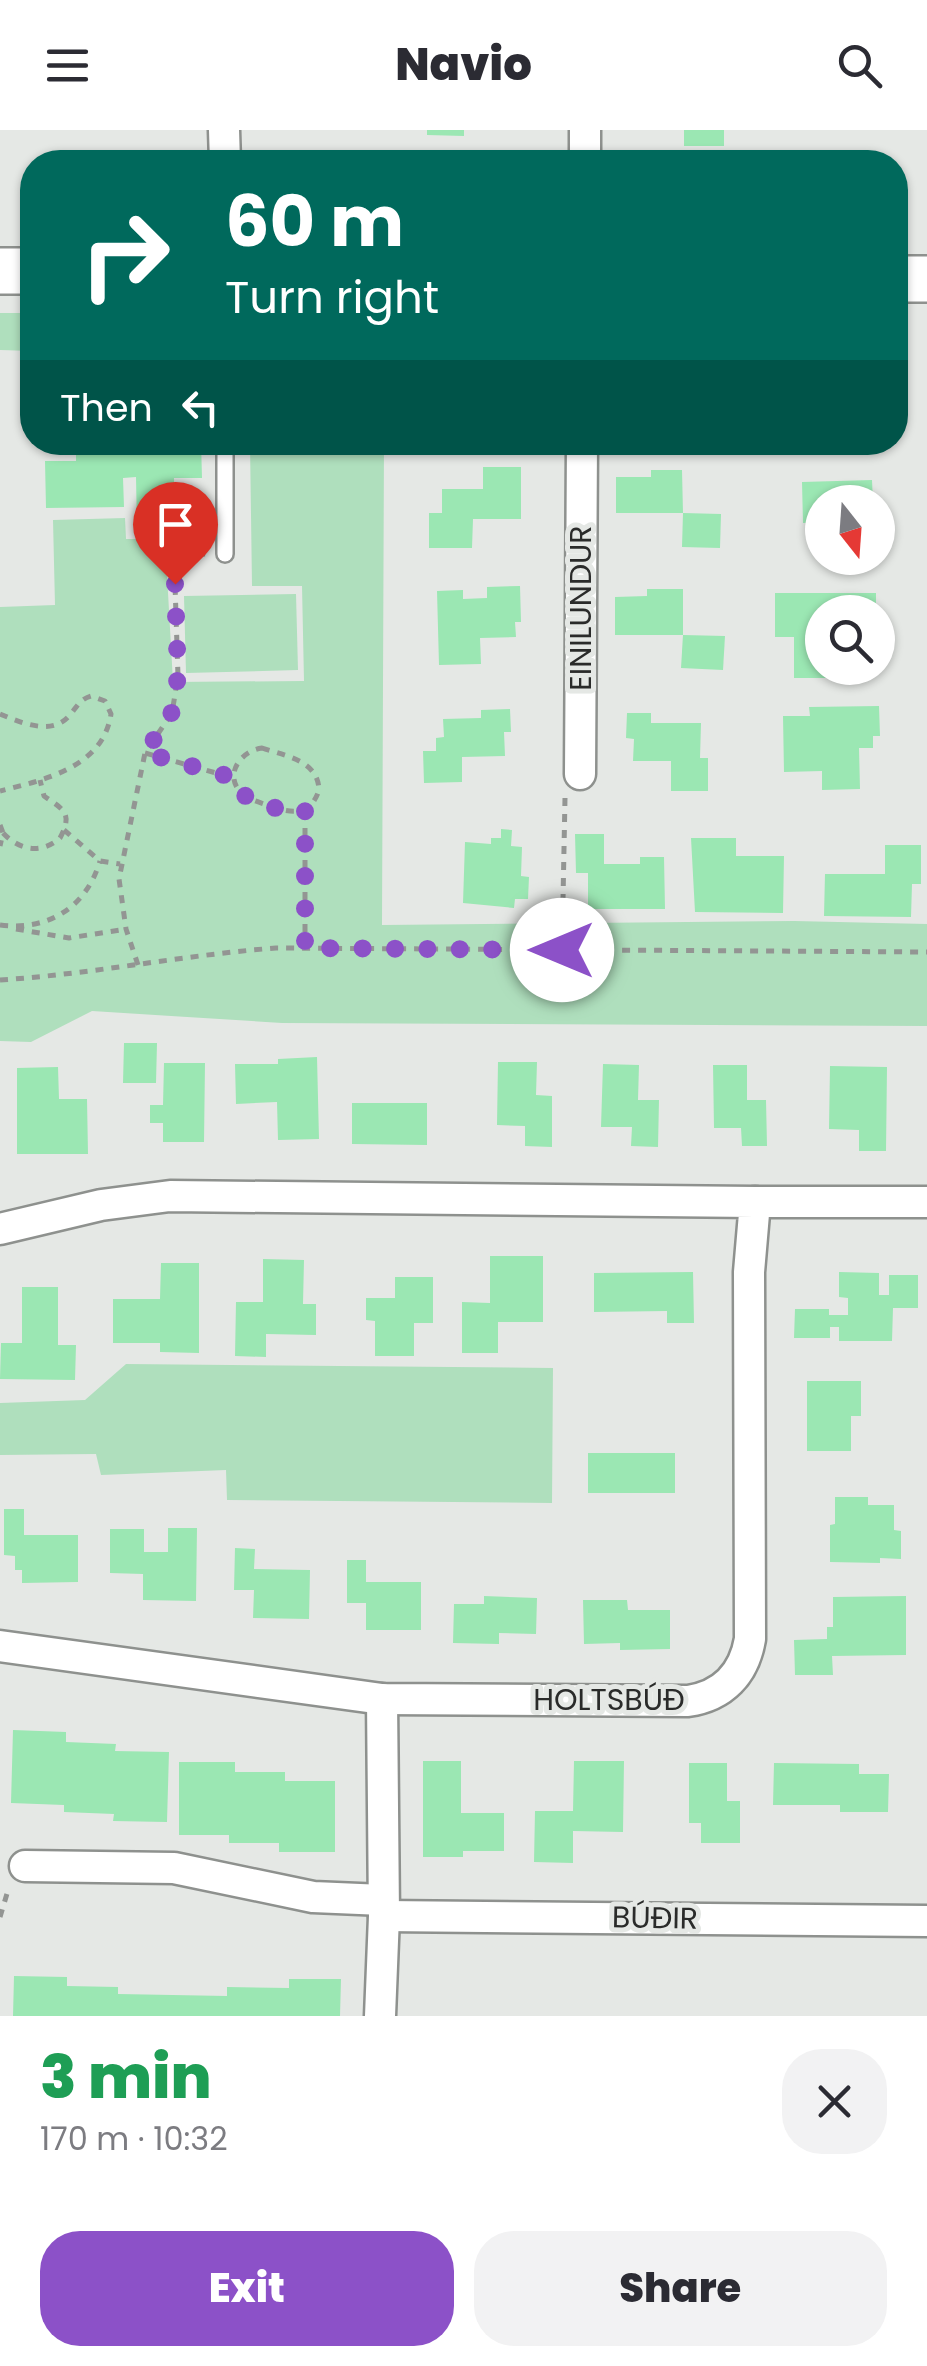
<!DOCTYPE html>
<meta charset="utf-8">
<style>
body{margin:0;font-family:Poppins,sans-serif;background:#f2f2f3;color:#2b2b33;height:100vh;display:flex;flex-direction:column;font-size:38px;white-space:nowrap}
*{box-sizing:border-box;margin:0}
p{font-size:32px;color:#7c7c81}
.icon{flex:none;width:55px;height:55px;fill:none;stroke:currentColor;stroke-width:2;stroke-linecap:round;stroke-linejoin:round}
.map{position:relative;height:1886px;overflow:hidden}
.side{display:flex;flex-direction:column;background:#fff;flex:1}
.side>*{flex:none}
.banner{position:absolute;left:20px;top:20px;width:888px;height:305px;border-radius:40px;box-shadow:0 2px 8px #0004;background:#00695c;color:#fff;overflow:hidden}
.needle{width:65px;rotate:163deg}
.fabs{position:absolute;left:805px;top:355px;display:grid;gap:20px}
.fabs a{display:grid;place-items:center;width:90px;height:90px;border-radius:50%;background:#fff;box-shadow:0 2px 8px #0004;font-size:50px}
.pin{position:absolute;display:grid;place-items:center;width:85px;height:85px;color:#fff;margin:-102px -42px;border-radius:50% 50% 50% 0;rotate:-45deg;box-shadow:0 0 10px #0007}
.pin .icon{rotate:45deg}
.me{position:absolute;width:110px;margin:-55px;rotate:270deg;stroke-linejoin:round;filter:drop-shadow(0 0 8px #0008)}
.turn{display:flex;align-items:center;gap:35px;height:210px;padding:0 40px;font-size:45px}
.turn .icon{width:130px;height:130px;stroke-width:2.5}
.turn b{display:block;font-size:70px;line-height:85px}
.then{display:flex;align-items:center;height:95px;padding:0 40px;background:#0003;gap:20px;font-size:38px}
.round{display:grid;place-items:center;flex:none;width:105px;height:105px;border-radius:40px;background:#f2f2f3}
.head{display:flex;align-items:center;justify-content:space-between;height:170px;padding:0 40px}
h1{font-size:60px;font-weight:800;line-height:75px;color:#1e9e55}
.cta{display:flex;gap:20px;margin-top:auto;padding:20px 40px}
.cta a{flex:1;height:115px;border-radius:40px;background:#8c51c8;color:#fff;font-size:40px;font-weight:800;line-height:115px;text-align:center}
.cta a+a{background:#f2f2f3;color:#2b2b33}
header{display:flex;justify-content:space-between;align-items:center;height:130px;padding:0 40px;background:#fff;font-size:45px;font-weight:800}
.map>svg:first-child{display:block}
.green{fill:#afdfbd}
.building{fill:#9be7b3}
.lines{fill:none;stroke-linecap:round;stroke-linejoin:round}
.lane-casing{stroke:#8e918e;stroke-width:20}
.street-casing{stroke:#8e918e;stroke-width:35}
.secondary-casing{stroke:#8e918e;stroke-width:50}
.path{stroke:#939593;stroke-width:5;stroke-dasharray:8 8;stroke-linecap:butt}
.lane{stroke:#fff;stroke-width:15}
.street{stroke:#fff;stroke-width:30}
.secondary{stroke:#fff;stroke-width:45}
.route{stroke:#8c51c8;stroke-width:18;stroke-dasharray:0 32.4}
.labels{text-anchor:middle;stroke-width:10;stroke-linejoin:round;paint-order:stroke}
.street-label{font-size:30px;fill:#2a2b2a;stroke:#e5e8e5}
</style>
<header><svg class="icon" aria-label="menu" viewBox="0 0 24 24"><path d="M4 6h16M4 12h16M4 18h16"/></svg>Navio<svg class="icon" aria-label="search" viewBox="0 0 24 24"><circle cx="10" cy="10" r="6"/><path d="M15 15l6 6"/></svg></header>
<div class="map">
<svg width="927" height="1886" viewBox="0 0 927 1886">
<rect width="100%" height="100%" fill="#e5e8e5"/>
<g class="green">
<path d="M0,183H32V221L0,220Z"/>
<path d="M250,313H384L382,795L794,791L927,794V896L282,893L92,881L31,912L0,911V477L55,475L53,390L125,388L126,409H165L173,552L304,551L302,456H252Z"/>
<path d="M296,464L298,540L186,543L184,466Z"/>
<path d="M126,1234L553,1238L552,1373L227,1370L226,1340L101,1345L96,1324L0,1325V1273L85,1270Z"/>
</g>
<g class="building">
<path d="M427,0H464V6L427,5Z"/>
<rect x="684" y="0" width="40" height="16"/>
<rect x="806" y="24" width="33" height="8"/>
<path d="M63,312H201L202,348H174L175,398L137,399L136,347L123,348L124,377L46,378L45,331H76V317H63Z"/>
<path d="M483,337H521V389H473L472,418H429V383H442V359H483Z"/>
<path d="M651,340H682L683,383H616V347H651Z"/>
<path d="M872,350L873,372H822V392L803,393L802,352Z"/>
<path d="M683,383L721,384L720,418L682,417Z"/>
<path d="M520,456L521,492H515L516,507L480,508L481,534L439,535L437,461L463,460V469L487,468V457Z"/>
<path d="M647,459H683V505H615V467L647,466Z"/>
<path d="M775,463H876V482H822V538H832V548H794V507H775Z"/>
<path d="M683,505L725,506L723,540L681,538Z"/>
<path d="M879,576L880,606H873V618H859L860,659L822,660V641L784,642L783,586H810L809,577Z"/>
<path d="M510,579L511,602H504L505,626L462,627V652L424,653L423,621H436V608L444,607L443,589L481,588V580Z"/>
<path d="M627,583H651V593H701L700,628H708V661H671V631H633L634,609L626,608Z"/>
<path d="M501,699L512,700L511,716L522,717L521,746L529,747L528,769H515L514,778L463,773L465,712L491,714V708H501Z"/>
<path d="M575,704H604V734H640V727H664L665,779H588V743H576Z"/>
<path d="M691,708H736V726H784L783,783L695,782Z"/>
<path d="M885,715H921V754H912L911,787L824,786L825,744H885Z"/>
<path d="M124,913H157L156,953H123Z"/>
<path d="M317,927L319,1009L278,1010L277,972L236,974L235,934H278V929Z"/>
<path d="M498,932H537L536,965L552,966V1017L525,1016V996L497,995Z"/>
<path d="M164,933H205L204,1012H163V993H150V975H163Z"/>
<path d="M603,934L639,935L638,970H659L658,1017L631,1016L632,997H601Z"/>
<path d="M713,935H747V970H766L767,1016H742L741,998H714Z"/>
<path d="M830,936L887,937L886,1021H859V1000L829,999Z"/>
<path d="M58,937L59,969H87L88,1024H17V938Z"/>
<path d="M352,973H427V1015L352,1014Z"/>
<path d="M490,1126H543V1192H498V1223H462V1172L490,1173Z"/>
<path d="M263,1129L304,1130L303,1174H316V1205L266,1204V1227L235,1226L236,1172H263Z"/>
<path d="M161,1133H199V1223L160,1222V1213H113V1169H160Z"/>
<path d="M693,1142L694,1193H667V1181L594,1182V1143Z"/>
<path d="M839,1142L879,1143V1165H889V1145H918V1178H893L892,1211H839V1197H830V1208H794L795,1179H829V1185H848V1168L839,1167Z"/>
<path d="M395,1147H433V1193H414V1226H375V1191L366,1190V1168H395Z"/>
<path d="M22,1157H58V1215H76L75,1250L0,1249L1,1213H22Z"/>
<path d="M807,1251H861V1286H851V1321H807Z"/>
<rect x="588" y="1323" width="87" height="40"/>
<path d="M835,1367H868V1375H894V1400L901,1401V1429L880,1428V1433L830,1432V1395L835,1394Z"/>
<path d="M4,1379H24V1405H78V1452L22,1453V1440H15V1426L4,1425Z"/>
<path d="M168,1398H197L196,1471L143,1470V1444L110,1443V1399H144V1422H168Z"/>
<path d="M235,1418L255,1419L254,1439L310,1440L309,1489L253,1488L254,1460H234Z"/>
<path d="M347,1430H366V1452H421V1500H366V1473H347Z"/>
<path d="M484,1466L537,1468L536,1504L499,1503V1514L453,1513L454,1474H484Z"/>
<path d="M906,1466V1525L832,1526L833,1545H795L794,1510L827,1509V1497H833V1467Z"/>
<path d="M583,1470H627L628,1480H670V1519L620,1520V1513L584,1514Z"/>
<path d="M13,1600L66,1602V1612L116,1614L115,1621L169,1622L167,1692L113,1691L114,1684L64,1682V1675L11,1673Z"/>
<path d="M423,1631H461V1683H504V1721H463V1727H423Z"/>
<path d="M574,1631H624L623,1702L573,1701V1733L534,1732L535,1681H573Z"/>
<path d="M179,1632H235V1642H285V1651H335V1722H279V1713H229V1705H179Z"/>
<path d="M689,1633H727V1671H740V1713H701V1693H689Z"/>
<path d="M774,1633L859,1634V1644H889L888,1682H840V1675H773Z"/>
<path d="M14,1846L67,1847V1856L118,1857V1864L227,1866V1857L289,1858V1849H341L340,1886H13Z"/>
</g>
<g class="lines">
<defs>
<path id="lane" d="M225,312V424"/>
<g id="street">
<path d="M224,0L225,32"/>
<path d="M585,32V0"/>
<path d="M580,644L582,312"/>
<path d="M755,1072H927"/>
<path d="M0,1099L101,1075L170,1066L755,1072L749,1142L750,1509C744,1544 723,1566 688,1571L382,1569L0,1516"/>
<path d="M25,1736L174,1738L313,1767L383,1770"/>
<path d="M384,1786L927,1791"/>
<path d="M380,1886L384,1786L382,1569"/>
</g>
<g id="secondary">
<path d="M0,141H32"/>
<path d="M895,149H927"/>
</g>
</defs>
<use href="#lane" class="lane-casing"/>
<use href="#street" class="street-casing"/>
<use href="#secondary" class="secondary-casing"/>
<g class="path">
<path d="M0,584C20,592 50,606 68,587C77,578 78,570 91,566L105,571L111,584C103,638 43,650 0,661"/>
<path d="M262,618C285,626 318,630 319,660C310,688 289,683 267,675C259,672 250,670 244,665C222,648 239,621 262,618Z"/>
<path d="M145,623L234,648"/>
<path d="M0,695L3,703L0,716"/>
<path d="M64,700L100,731L120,734"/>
<path d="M3,703C20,721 42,724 60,708C74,682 62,679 44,666L40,650"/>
<path d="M0,795C48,801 86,778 100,731"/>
<path d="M16,799L69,808L126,799"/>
<path d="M305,818V681"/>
<path d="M562,820L565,668"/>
<path d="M138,835L126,799L119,749L145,623L172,583L178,546L174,424H207"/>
<path d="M0,850C93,844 183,825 276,818L927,822"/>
<path d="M0,1787L9,1757"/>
</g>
<use href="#lane" class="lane"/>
<use href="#street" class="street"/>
<use href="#secondary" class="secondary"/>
</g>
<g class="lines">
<path class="route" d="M175,454L178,546L172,582L145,623L235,648L246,667L289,683L305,680V818L562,820"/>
</g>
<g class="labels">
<g class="street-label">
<text transform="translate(581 478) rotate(-90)" y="10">EINILUNDUR</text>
<text x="609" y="1580">HOLTSBÚÐ</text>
<text transform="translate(655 1788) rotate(1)" y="10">BÚÐIR</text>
</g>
</g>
</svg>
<div class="fabs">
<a><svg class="needle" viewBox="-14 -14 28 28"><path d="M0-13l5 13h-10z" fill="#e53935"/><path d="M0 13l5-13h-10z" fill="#7c7c81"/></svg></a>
<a><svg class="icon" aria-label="search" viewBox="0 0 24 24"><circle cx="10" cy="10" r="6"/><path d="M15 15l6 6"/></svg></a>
</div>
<div class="pin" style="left:175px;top:454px;background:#d93025"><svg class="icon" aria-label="arrive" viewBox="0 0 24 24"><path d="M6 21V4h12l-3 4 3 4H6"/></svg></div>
<svg class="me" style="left:562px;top:820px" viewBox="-20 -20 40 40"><circle r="19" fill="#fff"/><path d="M0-13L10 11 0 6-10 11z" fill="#8c51c8"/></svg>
<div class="banner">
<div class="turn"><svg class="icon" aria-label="right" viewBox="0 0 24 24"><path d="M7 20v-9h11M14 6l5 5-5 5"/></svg><div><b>60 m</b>Turn right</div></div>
<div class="then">Then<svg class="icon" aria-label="left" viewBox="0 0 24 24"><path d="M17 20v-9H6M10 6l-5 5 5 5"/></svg></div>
</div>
</div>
<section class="side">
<div class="head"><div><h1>3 min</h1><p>170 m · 10:32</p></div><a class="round"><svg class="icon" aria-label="close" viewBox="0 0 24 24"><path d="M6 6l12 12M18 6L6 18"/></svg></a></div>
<div class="cta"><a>Exit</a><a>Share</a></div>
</section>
